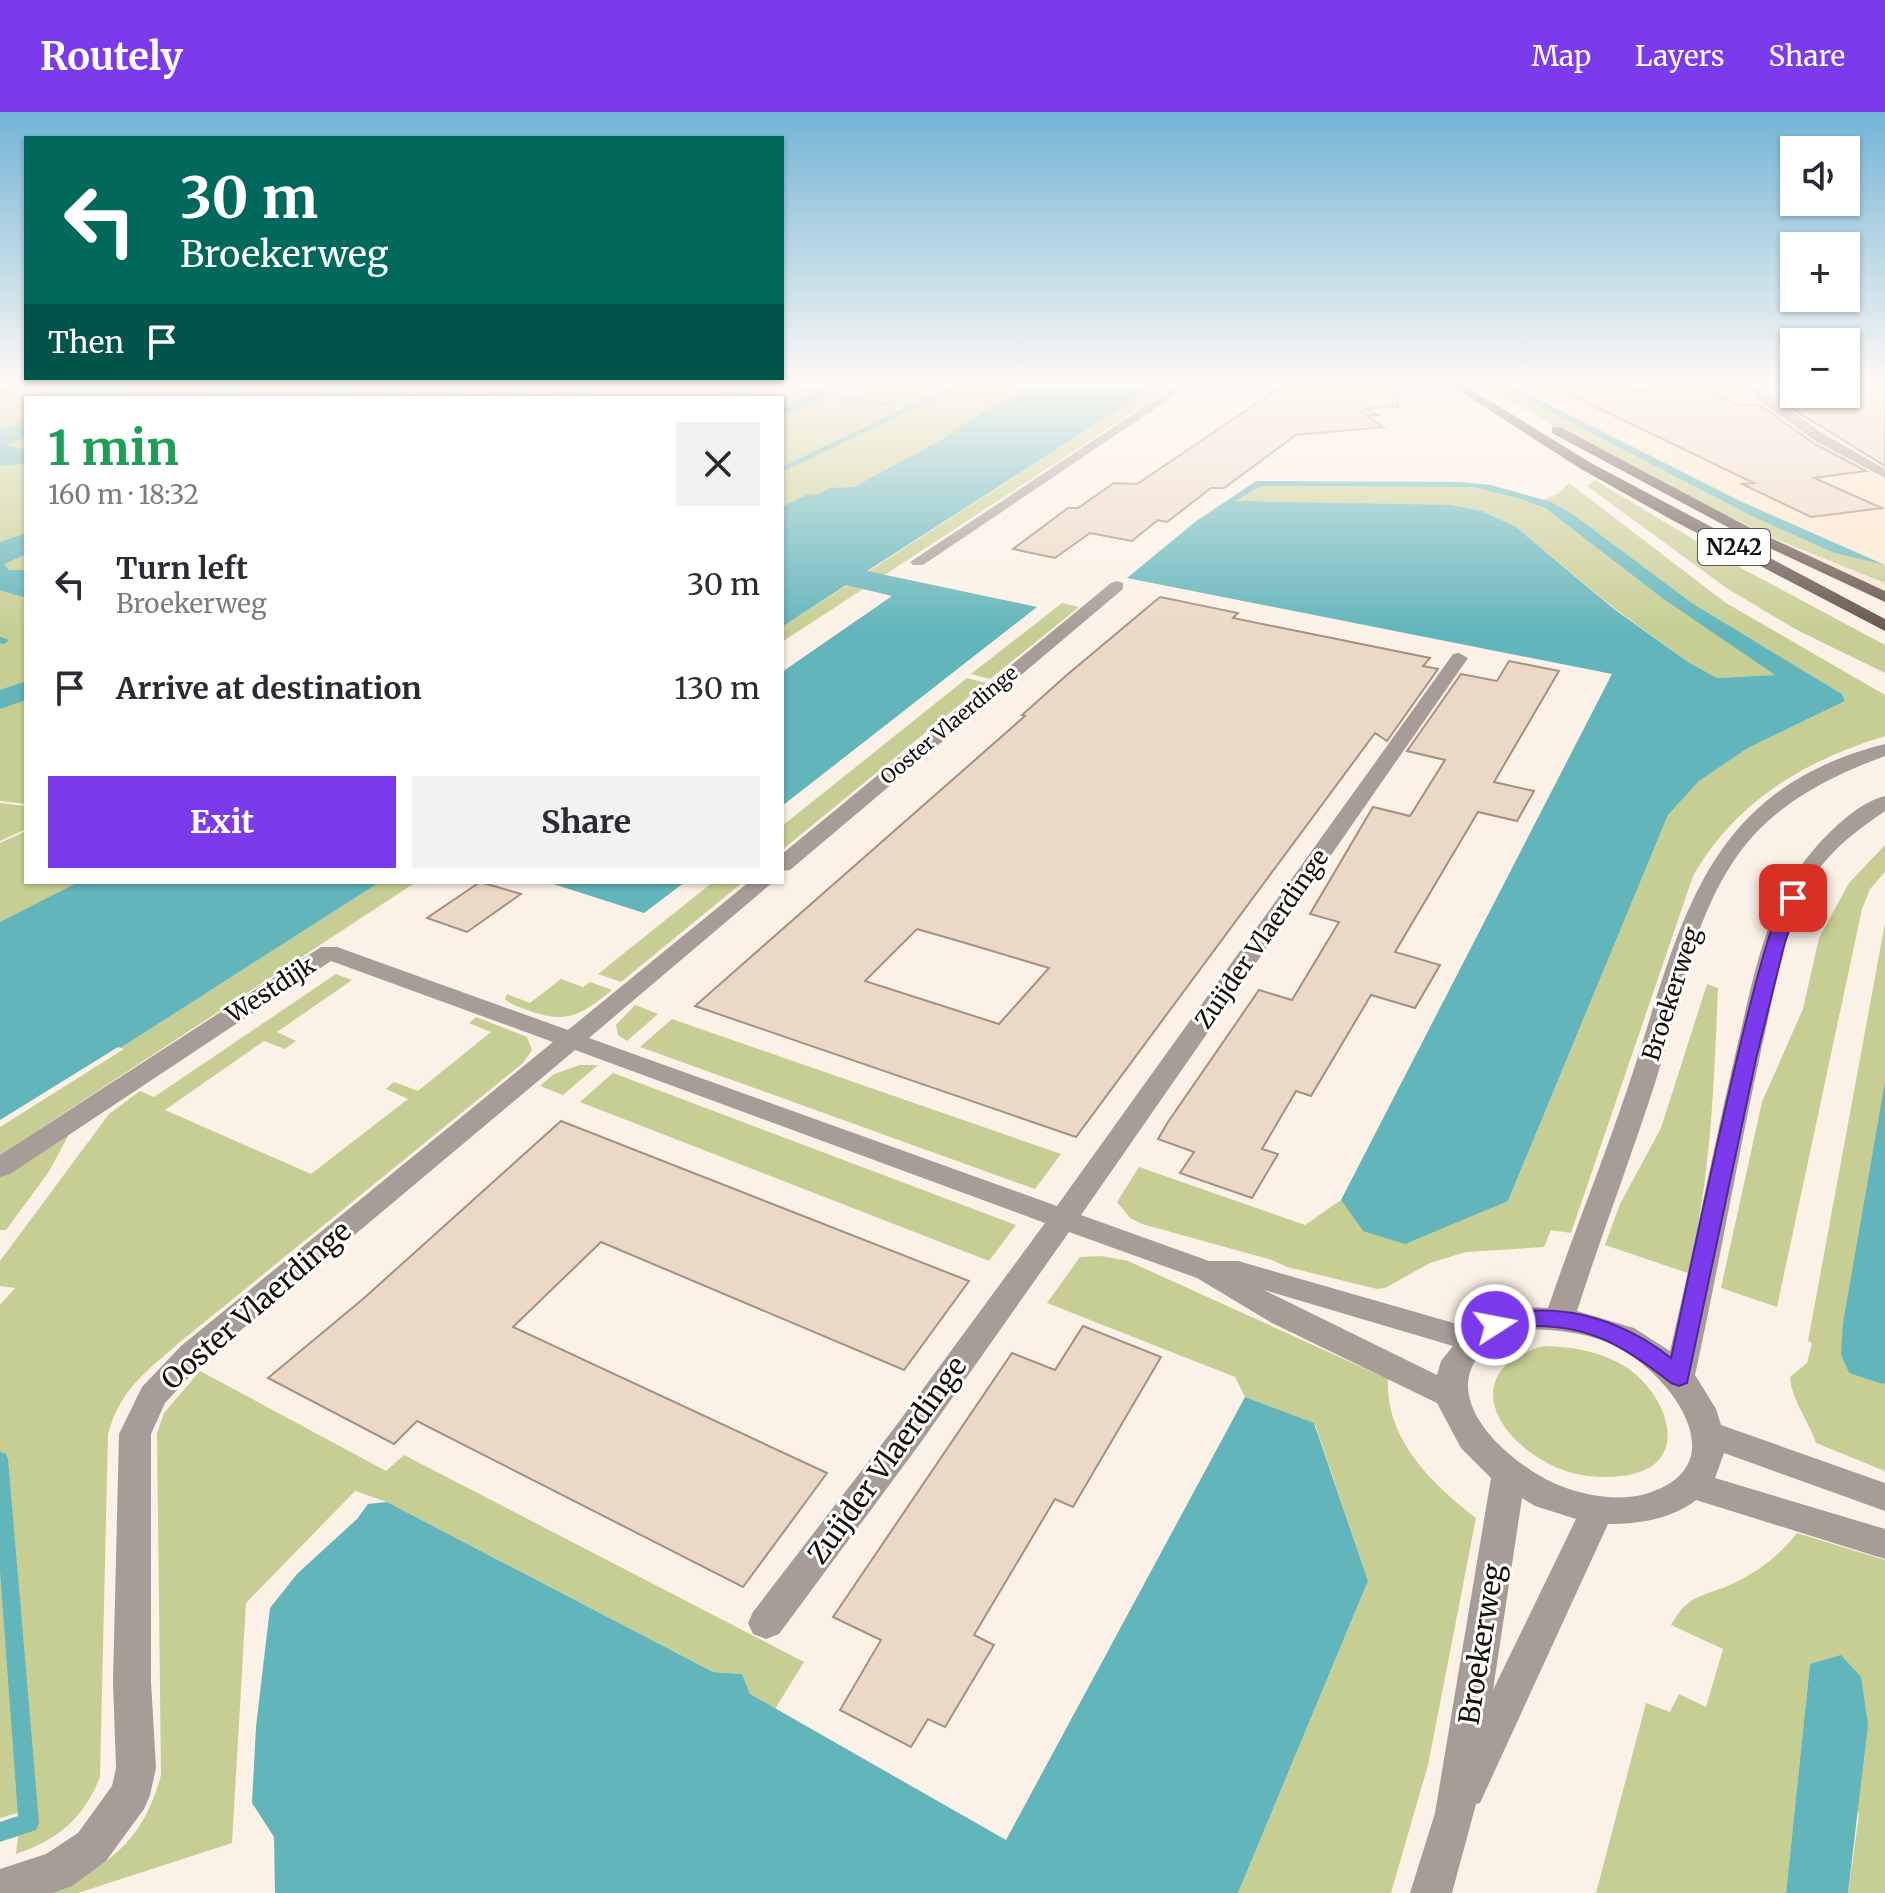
<!DOCTYPE html>
<meta charset="utf-8">
<style>
body{margin:0;font-family:Merriweather,serif;background:#f2f2f3;color:#2b2b33;height:100vh;display:flex;flex-direction:column;font-size:30px;white-space:nowrap}
*{box-sizing:border-box;margin:0}
p{font-size:26px;color:#7c7c81}
.icon{flex:none;width:44px;height:44px;fill:none;stroke:currentColor;stroke-width:2;stroke-linecap:round;stroke-linejoin:round}
.map{position:relative;flex:1;overflow:hidden}
.drawer{position:absolute;left:24px;top:284px;width:760px;height:488px;display:flex;flex-direction:column;background:#fff;border-radius:0px;box-shadow:0 2px 6px #0004}
.drawer>*{flex:none}
.hud{position:absolute;left:24px;top:24px;width:760px;height:244px;border-radius:0px;box-shadow:0 2px 6px #0004;background:#00695c;color:#fff;overflow:hidden}
.buttons{position:absolute;left:1780px;top:24px;display:grid;gap:16px}
.buttons a{display:grid;place-items:center;width:80px;height:80px;border-radius:0px;background:#fff;box-shadow:0 2px 6px #0004;font-size:40px}
.pin{position:absolute;display:grid;place-items:center;width:68px;height:68px;color:#fff;margin:-34px;border-radius:16px;box-shadow:0 4px 12px #0006}
.me{position:absolute;width:88px;margin:-44px;rotate:79deg;stroke-linejoin:round;filter:drop-shadow(0 0 6px #0008)}
.turn{display:flex;align-items:center;gap:28px;height:168px;padding:0 24px;font-size:36px}
.turn .icon{width:104px;height:104px;stroke-width:2.5}
.turn b{display:block;font-size:56px;line-height:68px}
.then{display:flex;align-items:center;height:76px;padding:0 24px;background:#0003;gap:16px;font-size:30px}
.round{display:grid;place-items:center;flex:none;width:84px;height:84px;border-radius:0px;background:#f2f2f3}
.summary{display:flex;align-items:center;justify-content:space-between;height:136px;padding:0 24px}
h1{font-size:48px;font-weight:700;line-height:60px;color:#1e9e55}
.button{display:flex;gap:16px;margin-top:auto;padding:16px 24px}
.button a{flex:1;height:92px;border-radius:0px;background:#7c3aed;color:#fff;font-size:32px;font-weight:700;line-height:92px;text-align:center}
.button a+a{background:#f2f2f3;color:#2b2b33}
ul{padding:0;list-style:none}
li{display:flex;align-items:center;gap:24px;height:104px;padding:0 24px}
li div{flex:1}
li b{display:block;font-size:30px}
li em{font-style:normal}
header{display:flex;align-items:center;gap:48px;box-sizing:border-box;height:112px;padding:0 40px;background:#7c3aed;color:#fff}
header strong{font-size:38px}
nav{display:flex;gap:44px;margin-inline-start:auto;font-size:28px}
.map>svg:first-child{display:block}
.built{fill:#fee5cd}
.green{fill:#c7ce93}
.water{fill:#62b5bb;fill-rule:evenodd}
.pier{fill:#fcf1e6}
.lines{fill:none;stroke-linecap:round;stroke-linejoin:round}
.stream{fill:#62b5bb;fill-rule:evenodd}
.canal{fill:#62b5bb;fill-rule:evenodd}
.building{fill:#ecd8c6;stroke:#a49181;stroke-width:2;fill-rule:evenodd}
.minor{fill:#a79c98;fill-rule:evenodd}
.major{fill:#68554e;fill-rule:evenodd}
.route{fill:#7c3aed;stroke:#51269a;stroke-width:2}
.labels{text-anchor:middle;stroke-width:6;stroke-linejoin:round;paint-order:stroke}
.far-street-label{font-size:20px;fill:#150f09;stroke:#fff}
.shield{fill:#fff;stroke:#5b5753;stroke-width:2}
.shield-label{font-size:22px;font-weight:bold;fill:#150f09}
.street-label{font-size:24px;fill:#150f09;stroke:#fff}
.near-street-label{font-size:28px;fill:#150f09;stroke:#fff}
</style>
<header>
<strong>Routely</strong>
<nav><a>Map</a><a>Layers</a><a>Share</a></nav>
</header>
<div class="map">
<svg width="1885" height="1781" viewBox="0 0 1885 1781">
<rect width="100%" height="100%" fill="#fcf1e6"/>
<path class="built" d="M1486,271H1756L1885,360V478L1716,401Z"/>
<g class="green">
<path d="M0,271H1052L1017,297L782,418V286H26V692L0,689Z"/>
<path d="M1160,271H1178L782,530V515Z"/>
<path d="M1475,271H1494L1757,406L1834,441L1885,453V471L1771,425L1640,360Z"/>
<path d="M1595,368L1741,456L1885,533V561L1797,518L1728,477L1587,374Z"/>
<path d="M1569,371L1726,491L1885,583V624C1804,649 1736,689 1693,764L1571,1121L1551,1118L1544,1135L1466,1140L1430,1151L1385,1176L1377,1177L1287,1155L1272,1148L1142,1112L1130,1106L1117,1090L1139,1055L1305,1113L1341,1088L1363,1119L1508,1089L1668,703L1699,669L1748,636L1845,589L1842,582L1692,491L1574,403L1543,388L1559,381Z"/>
<path d="M1261,374L1472,375L1521,387L1545,396L1662,486L1776,563L1717,566L1688,550L1614,496L1516,415L1482,399L1452,393L1242,392L1236,389Z"/>
<path d="M1062,491L1079,495L990,567L971,562Z"/>
<path d="M967,566L986,571L782,738V714Z"/>
<path d="M0,691L26,694V717L0,729Z"/>
<path d="M26,719V770H100L0,819V731Z"/>
<path d="M1885,733V760L1870,777L1862,797L1777,1195L1721,1176L1762,990L1803,897L1819,826L1849,771Z"/>
<path d="M380,770H416L0,1043V1013Z"/>
<path d="M713,770H743L621,870L598,862Z"/>
<path d="M1885,811V1359L1816,1331C1809,1309 1791,1287 1790,1265L1807,1251L1812,1231L1808,1229Z"/>
<path d="M336,862L352,868L277,920L296,929L285,937L264,929L165,998L311,1062L408,987L386,977L394,970L418,979L491,920L469,911L476,905L527,925L532,938L523,951L180,1230C146,1260 121,1276 108,1322L100,1665C84,1706 58,1728 16,1742L21,1700L0,1706V1193L15,1176L0,1174V1149L109,1002L140,979L154,985Z"/>
<path d="M561,867L583,875L590,870L612,878C581,903 567,913 527,898C519,895 511,893 505,887L507,882L530,891Z"/>
<path d="M1707,872L1718,876C1714,974 1711,1065 1688,1161L1605,1133L1620,1092L1661,1016Z"/>
<path d="M635,893L658,902L627,929L618,923L616,913Z"/>
<path d="M672,907L1061,1042L1035,1077L640,935Z"/>
<path d="M580,953H598L563,983L540,974L554,962Z"/>
<path d="M613,961L1016,1113L989,1149L580,990Z"/>
<path d="M71,1019L48,1061L6,1118H0V1061Z"/>
<path d="M1101,1144L1128,1149L1388,1267C1385,1327 1432,1372 1476,1406L1428,1653L1391,1781H1238L1368,1469L1315,1312L1245,1285L1235,1265L1047,1191L1080,1145Z"/>
<path d="M1544,1234C1573,1235 1600,1239 1626,1255C1670,1284 1694,1357 1621,1364C1594,1367 1567,1363 1544,1349C1487,1317 1466,1255 1544,1234Z"/>
<path d="M200,1259L386,1359L404,1343L804,1550L775,1597L750,1582L742,1562L713,1560L387,1390L355,1379L246,1491L232,1731L78,1781H46C108,1755 143,1730 161,1663L157,1321L164,1301Z"/>
<path d="M1797,1421L1885,1448V1781H1848L1859,1703L1810,1552L1786,1781H1596L1646,1591L1670,1600L1679,1582L1706,1595L1723,1537L1671,1513C1689,1481 1701,1486 1732,1472C1758,1460 1780,1443 1797,1421Z"/>
</g>
<g class="water">
<path d="M7,271H132L126,275L181,280L217,271H254L240,278L289,280L329,271H364L345,279L360,280L386,271H435L395,286H32L46,279L31,275L0,281V275Z"/>
<path d="M451,271H492L451,286H409Z"/>
<path d="M517,271H554L516,286H476Z"/>
<path d="M580,271H617L579,286H540Z"/>
<path d="M744,271H785L891,292L885,294L827,285L782,304V297L814,281L775,274L741,286H710Z"/>
<path d="M957,271H968L782,360V355Z"/>
<path d="M1031,271H1040L1038,274L1040,275L1046,271H1160L867,459L1037,495L782,694V560L892,484L846,473L782,515V395L806,383L819,382L830,376L854,375L945,326C949,319 1017,281 1031,271Z"/>
<path d="M1494,271H1506L1740,389L1885,453L1834,441L1756,406Z"/>
<path d="M26,309V325L7,333L26,338V351L0,354V318Z"/>
<path d="M1256,369L1460,370L1491,373L1551,390L1574,403L1692,491L1842,582L1845,589L1748,636L1699,669L1668,703L1508,1089L1405,1132L1363,1119L1341,1088L1612,562L1127,466L1195,410ZM1261,374L1472,375L1521,387L1545,396L1662,486L1775,563L1717,566L1688,550L1614,497L1516,415L1482,399L1452,393L1236,389Z"/>
<path d="M26,421V442L4,452L9,458H26V486L0,478V430Z"/>
<path d="M79,770H380L0,1013V810Z"/>
<path d="M547,770H685L644,801Z"/>
<path d="M1885,970V1271L1883,1272L1849,1261L1841,1242L1843,1211Z"/>
<path d="M1245,1285L1314,1311L1368,1469L1238,1781H275L274,1725L252,1691L256,1615L270,1496L297,1462L357,1407L368,1392L387,1390L713,1560L742,1562L750,1582L1006,1728Z"/>
<path d="M1841,1543L1861,1565L1868,1613L1848,1781H1786L1810,1552Z"/>
</g>
<path class="pier" d="M118,935L124,937L0,1015V1008Z"/>
<g class="lines">
<g class="stream">
<path d="M0,525L7,527L8,529L4,532L0,531Z"/>
<path d="M0,1340L6,1342L8,1347L39,1711L36,1718L0,1730V1710L18,1704L0,1458Z"/>
</g>
<path class="canal" d="M26,569V588L0,597V578Z"/>
</g>
<g class="building">
<path d="M1287,271H1397L1398,294L1367,296L1377,303L1367,304L1384,315L1296,323L1224,376H1211L1167,410L1158,408L1132,429L1090,421L1055,446L1013,437L1068,396H1078L1114,371L1137,372Z"/>
<path d="M1546,271H1617L1636,279L1693,273L1741,294L1758,292L1815,332L1866,359L1814,366L1882,396L1811,405L1742,372L1754,371Z"/>
<path d="M1846,271H1885V354L1780,289L1846,282Z"/>
<path d="M1160,485L1238,501L1233,506L1430,546L1423,554L1438,557L1387,629L1375,621L1076,1025L695,894L1025,604L1022,603L1068,562ZM917,817L962,830L1049,856L999,912L865,869Z"/>
<path d="M1509,549L1559,559L1494,670L1534,679L1517,709L1478,700L1395,840L1440,853L1415,896L1371,883L1311,984L1296,979L1262,1037L1278,1042L1252,1086L1180,1061L1194,1040L1158,1027L1168,1010L1259,878L1292,888L1339,810L1310,802L1373,695L1410,704L1445,648L1407,639L1461,562L1497,569Z"/>
<path d="M480,770L521,782L467,820L427,806Z"/>
<path d="M561,1009L969,1169L904,1258L601,1130L513,1215L827,1361L743,1475L417,1309L394,1332L268,1266L363,1187Z"/>
<path d="M1083,1214L1161,1245L1073,1395L1055,1387L974,1523L994,1533L945,1615L928,1607L911,1635L840,1598L881,1528L833,1505L1012,1241L1055,1258Z"/>
</g>
<g class="lines">
<g class="minor">
<path d="M1180,271H1193L923,453H913L910,450Z"/>
<path d="M1735,271H1748L1827,324L1885,357V366L1817,330Z"/>
<path d="M1117,469L1123,471V477L790,758L782,759V742L1111,471Z"/>
<path d="M1459,541L1468,546L1081,1103L1209,1149H1238L1471,1216L1525,1195L1548,1196C1574,1120 1604,1047 1629,972C1681,817 1699,679 1885,632V644C1830,664 1775,692 1740,740C1692,805 1679,893 1656,968C1631,1046 1602,1121 1577,1199L1634,1216L1670,1239C1694,1138 1713,1036 1737,935C1749,885 1759,830 1782,784C1799,750 1847,693 1885,684V699C1859,717 1831,737 1814,765C1783,815 1775,878 1762,934C1738,1043 1719,1154 1695,1263L1716,1297L1721,1313L1885,1371V1399L1724,1341L1715,1366L1885,1417V1447L1696,1388C1672,1407 1638,1412 1608,1412L1480,1691L1476,1692L1452,1781H1410L1435,1701L1491,1366L1461,1336L1437,1291L1272,1211L1197,1166L1069,1120L919,1333L779,1522L766,1527L753,1522L748,1511L753,1500L895,1315L1045,1111L575,938L203,1250L165,1291L151,1322V1570L156,1656L150,1683L144,1697L106,1749L72,1774L53,1781H0V1757L46,1742L78,1721L112,1674L116,1656L113,1570L119,1322L142,1275L181,1234L553,930L331,849L10,1062L0,1065V1043L321,835H337L568,918L749,770H773L589,926L1057,1094L1453,542ZM1264,1178L1453,1234L1441,1249L1437,1263ZM1528,1217C1556,1218 1585,1220 1611,1232C1670,1259 1743,1356 1642,1383C1616,1389 1582,1383 1558,1373C1513,1354 1434,1288 1484,1238C1494,1228 1515,1223 1528,1217ZM1522,1386L1535,1394L1576,1407L1493,1578Z"/>
</g>
<g class="major">
<path d="M1447,271H1461L1591,351L1885,507V519L1672,408L1581,357Z"/>
<path d="M1552,315H1560L1758,420L1885,479V490L1748,426L1552,321Z"/>
</g>
</g>
<linearGradient id="sky" x2="0" y2="1"><stop stop-color="#72b4d6"/><stop offset="0.52" stop-color="#fef9f4"/><stop offset="1" stop-color="#fef9f4" stop-opacity="0"/></linearGradient>
<rect width="1885" height="520" fill="url(#sky)"/>
<path class="route" d="M1793,781L1801,786L1785,830L1756,947L1687,1271L1679,1274L1671,1271C1626,1235 1589,1212 1529,1214C1514,1215 1501,1224 1486,1219L1483,1213L1486,1207C1553,1187 1617,1204 1671,1246C1684,1189 1762,801 1787,783C1788,782 1791,782 1793,781Z"/>
<g class="labels">
<g class="far-street-label">
<text transform="translate(949 613) rotate(-40)" y="7">Ooster Vlaerdinge</text>
</g>
<rect class="shield" x="1698" y="417" width="72" height="36" rx="6"/>
<g class="shield-label">
<text x="1734" y="443">N242</text>
</g>
<g class="street-label">
<text transform="translate(1262 827) rotate(-55)" y="8">Zuijder Vlaerdinge</text>
<text transform="translate(271 878) rotate(-33)" y="8">Westdijk</text>
<text transform="translate(1672 882) rotate(-72)" y="8">Broekerweg</text>
</g>
<g class="near-street-label">
<text transform="translate(256 1193) rotate(-41)" y="10">Ooster Vlaerdinge</text>
<text transform="translate(887 1348) rotate(-54)" y="10">Zuijder Vlaerdinge</text>
<text transform="translate(1481 1532) rotate(-81)" y="10">Broekerweg</text>
</g>
</g>
</svg>
<div class="buttons">
<a><svg class="icon" aria-label="sound" viewBox="0 0 24 24"><path d="M4 9h4l5-4v14l-5-4H4zM17 9q2 3 0 6"/></svg></a>
<a>+</a>
<a>−</a>
</div>
<div class="pin" style="left:1793px;top:786px;background:#d93025"><svg class="icon" aria-label="arrive" viewBox="0 0 24 24"><path d="M6 21V4h12l-3 4 3 4H6"/></svg></div>
<svg class="me" style="left:1495px;top:1213px" viewBox="-20 -20 40 40"><circle r="17" fill="#7c3aed" stroke="#fff" stroke-width="3"/><path d="M0-11L8 9 0 5-8 9z" fill="#fff"/></svg>
<div class="hud">
<div class="turn"><svg class="icon" aria-label="left" viewBox="0 0 24 24"><path d="M17 20v-9H6M10 6l-5 5 5 5"/></svg><div><b>30 m</b>Broekerweg</div></div>
<div class="then">Then<svg class="icon" aria-label="arrive" viewBox="0 0 24 24"><path d="M6 21V4h12l-3 4 3 4H6"/></svg></div>
</div>
<section class="drawer">
<div class="summary"><div><h1>1 min</h1><p>160 m · 18:32</p></div><a class="round"><svg class="icon" aria-label="close" viewBox="0 0 24 24"><path d="M6 6l12 12M18 6L6 18"/></svg></a></div>
<ul>
<li><svg class="icon" aria-label="left" viewBox="0 0 24 24"><path d="M17 20v-9H6M10 6l-5 5 5 5"/></svg><div><b>Turn left</b><p>Broekerweg</p></div><em>30 m</em></li>
<li><svg class="icon" aria-label="arrive" viewBox="0 0 24 24"><path d="M6 21V4h12l-3 4 3 4H6"/></svg><div><b>Arrive at destination</b></div><em>130 m</em></li>
</ul>
<div class="button"><a>Exit</a><a>Share</a></div>
</section>
</div>
